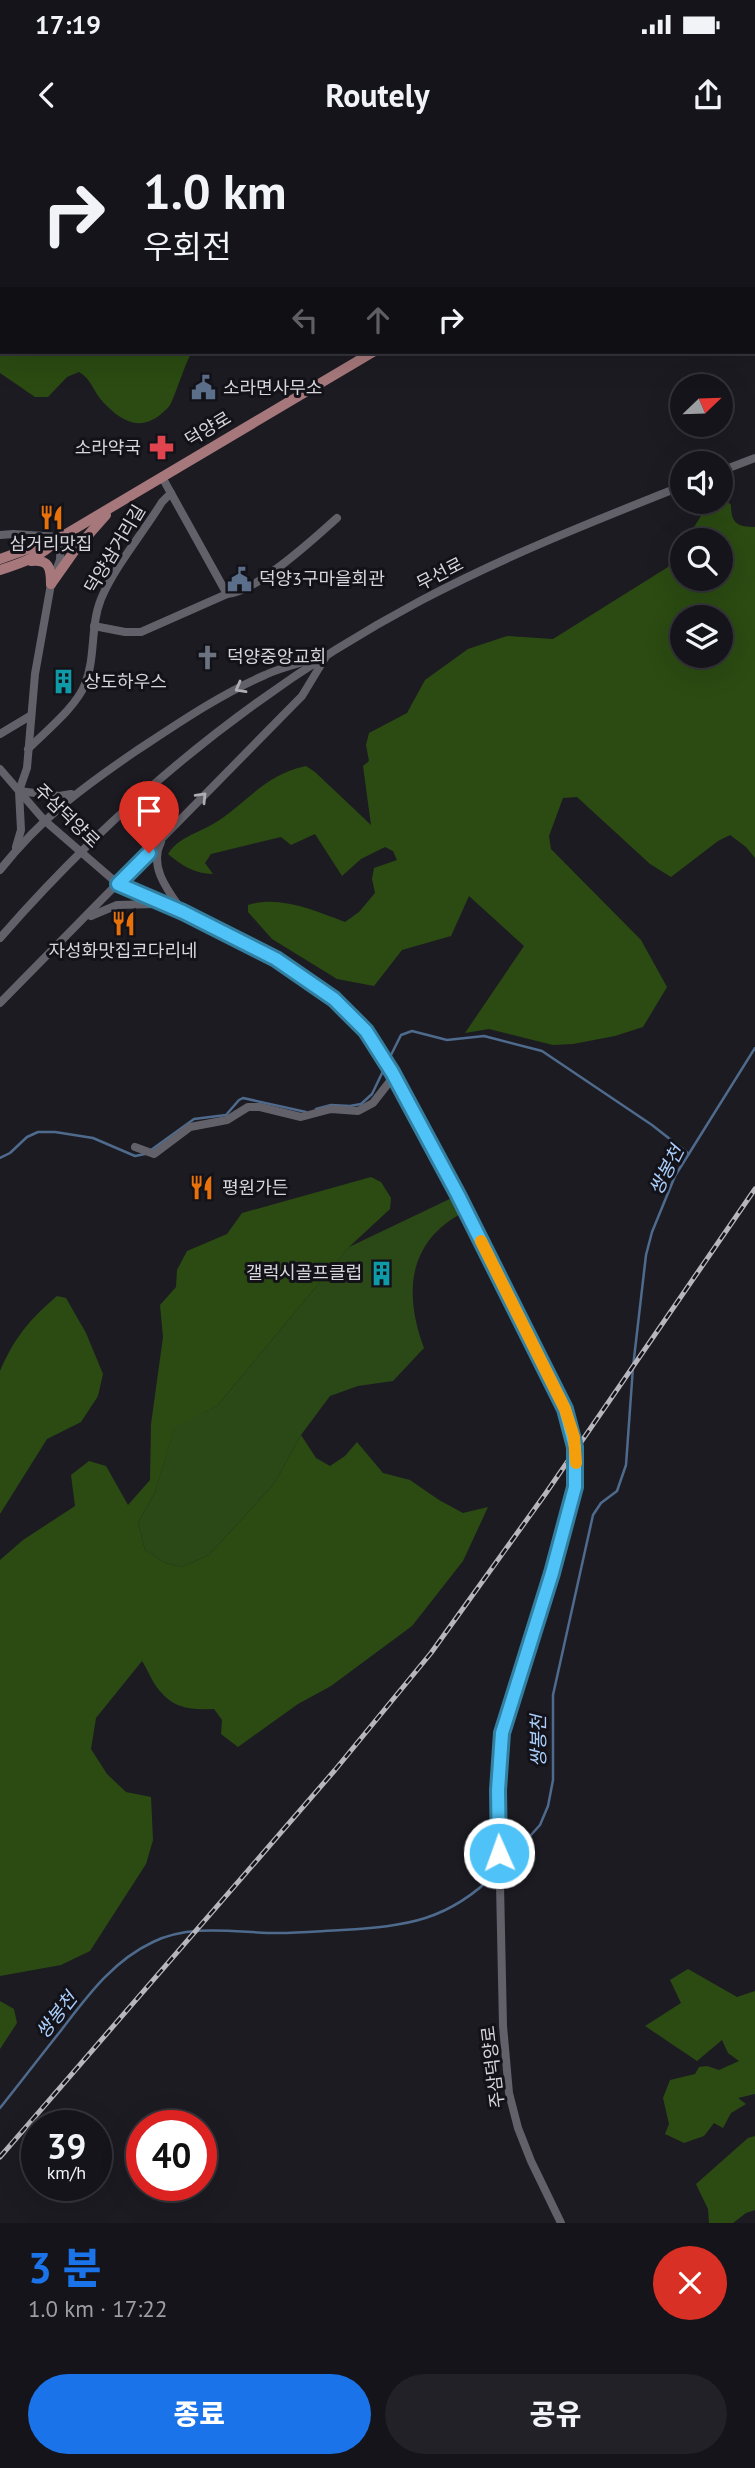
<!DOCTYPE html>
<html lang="ko">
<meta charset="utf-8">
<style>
body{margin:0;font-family:"PT Sans","Noto Sans KR",sans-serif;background:#222127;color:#f1f3f6;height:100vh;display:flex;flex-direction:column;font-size:26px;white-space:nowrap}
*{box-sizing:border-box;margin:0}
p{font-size:23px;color:#9d9ea2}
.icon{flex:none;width:38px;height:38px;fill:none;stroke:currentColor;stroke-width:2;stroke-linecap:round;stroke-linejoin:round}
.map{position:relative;height:2083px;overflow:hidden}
.details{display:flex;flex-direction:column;background:#15141a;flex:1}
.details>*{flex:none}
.hud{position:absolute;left:0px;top:0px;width:756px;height:214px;box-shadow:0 7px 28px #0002,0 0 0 2px #343339;background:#15141a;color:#f1f3f6;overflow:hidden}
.needle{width:46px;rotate:67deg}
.controls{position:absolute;left:670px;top:234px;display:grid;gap:14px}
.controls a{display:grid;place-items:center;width:63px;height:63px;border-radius:50%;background:#15141a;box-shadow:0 7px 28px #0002,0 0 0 2px #343339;font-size:35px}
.speed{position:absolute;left:21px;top:1970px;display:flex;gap:14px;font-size:35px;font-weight:700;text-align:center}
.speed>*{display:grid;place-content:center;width:91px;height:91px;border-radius:50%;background:#15141a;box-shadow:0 7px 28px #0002,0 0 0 2px #343339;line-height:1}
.speed small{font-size:18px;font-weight:400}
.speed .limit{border:10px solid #d22;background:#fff;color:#111}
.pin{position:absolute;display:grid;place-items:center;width:60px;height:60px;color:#fff;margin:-72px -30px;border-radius:50% 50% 50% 0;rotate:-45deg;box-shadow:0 0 7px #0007}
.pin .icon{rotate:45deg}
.me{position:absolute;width:77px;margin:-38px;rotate:358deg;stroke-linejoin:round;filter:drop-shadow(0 0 5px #0008)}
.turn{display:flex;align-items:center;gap:24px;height:147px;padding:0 28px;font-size:32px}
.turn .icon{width:91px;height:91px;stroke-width:2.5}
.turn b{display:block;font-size:49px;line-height:60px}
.lanes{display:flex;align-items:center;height:66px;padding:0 28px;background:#0003;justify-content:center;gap:35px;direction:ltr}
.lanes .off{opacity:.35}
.round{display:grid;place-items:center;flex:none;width:74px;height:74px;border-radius:37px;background:#222127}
.overview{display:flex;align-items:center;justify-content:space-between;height:119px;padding:0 28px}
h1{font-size:42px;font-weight:800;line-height:52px;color:#1a73e8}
.button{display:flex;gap:14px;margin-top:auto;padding:14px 28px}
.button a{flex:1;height:80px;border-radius:42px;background:#1a73e8;color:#fff;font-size:28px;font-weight:800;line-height:80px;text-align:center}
.button a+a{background:#222127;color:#f1f3f6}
.status{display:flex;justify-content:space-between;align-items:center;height:49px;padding:0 35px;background:#15141a;direction:ltr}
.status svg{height:19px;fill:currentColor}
header{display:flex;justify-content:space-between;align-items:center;height:91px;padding:0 28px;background:#15141a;font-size:32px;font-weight:800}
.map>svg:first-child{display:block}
.green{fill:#2b4817}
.forest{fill:#2b4b12;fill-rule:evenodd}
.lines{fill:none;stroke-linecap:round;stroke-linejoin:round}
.stream{stroke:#4e6a8c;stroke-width:2.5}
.minor{stroke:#62616a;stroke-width:8}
.major{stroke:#a6787b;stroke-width:10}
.rail-casing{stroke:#b7b6bc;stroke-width:5}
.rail{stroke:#131219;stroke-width:2.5;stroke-dasharray:8;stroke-linecap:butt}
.oneway{stroke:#aeadb3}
.route-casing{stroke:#337fa1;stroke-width:18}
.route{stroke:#4fc3f7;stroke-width:12}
.slow{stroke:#f59e0b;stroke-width:12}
.labels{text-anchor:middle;stroke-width:6;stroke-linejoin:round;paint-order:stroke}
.poi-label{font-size:18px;fill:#d7d6db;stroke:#131219;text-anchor:start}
.street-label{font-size:18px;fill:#d7d6db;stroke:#131219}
.water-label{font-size:19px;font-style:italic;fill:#abcffc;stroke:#131219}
</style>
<div class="status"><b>17:19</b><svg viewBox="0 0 49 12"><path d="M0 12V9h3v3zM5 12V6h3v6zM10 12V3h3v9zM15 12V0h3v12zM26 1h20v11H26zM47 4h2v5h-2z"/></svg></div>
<header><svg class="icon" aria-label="back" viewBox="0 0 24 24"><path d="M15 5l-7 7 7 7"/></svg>Routely<svg class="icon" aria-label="share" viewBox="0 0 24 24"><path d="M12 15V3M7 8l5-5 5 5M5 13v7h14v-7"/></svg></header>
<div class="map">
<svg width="755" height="2083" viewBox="0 0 755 2083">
<rect width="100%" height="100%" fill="#1c1b22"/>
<path class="green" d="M458,1055L466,1071C408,1100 403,1152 424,1208L393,1241L358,1246L330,1256L301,1295L274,1344L209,1415L182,1427L165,1423L145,1410L138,1383L155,1352L175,1286L217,1266L349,1107Z"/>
<g class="forest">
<path d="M0,0H418L422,2H2V212H192C183,228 179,246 171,263C169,268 164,271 160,275C138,292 120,280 103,262C94,253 91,238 79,232L67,237L48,257H35L0,233Z"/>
<path d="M721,359L726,360L731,365C731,383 737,387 755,387V718L746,707L730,695L718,701L671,737L650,724L577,657L563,658L549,696L551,709L641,800L667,847L643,887L615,896L573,904L553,905L489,889L465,893L524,806L469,756L451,796L402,810L374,846L337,839L272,799L248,772V765C280,755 315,771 345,782L359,772L375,753L372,739L374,728L397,720L393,711L385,707L361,719L342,736L315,694L291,705L281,697L211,714L205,723L213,734C195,734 181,725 168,714C179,697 196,694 213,684C247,664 263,635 306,626L315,632L371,685L363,626L369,621L366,605L369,593L407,573L425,540L468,509L507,496L553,499L668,427L682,404V439H721V401H685L710,362H721ZM682,478H721V516H682Z"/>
<path d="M371,1037L381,1042L391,1058L390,1069L349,1107L217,1266L175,1287L155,1352L138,1383L145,1410L165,1423L182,1427L209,1415L274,1344L301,1295L316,1318L330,1326L345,1316L357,1302L383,1333L410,1340L439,1360L463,1373L488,1367L463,1421L412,1486L331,1546L298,1564L238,1607L221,1594L222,1580L214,1569C192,1570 174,1569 159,1550C152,1542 148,1530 142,1521L96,1578L91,1609L107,1634L126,1652L151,1657L153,1700L146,1724L90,1811L61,1825L0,1836V1420L23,1400L75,1366L71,1335L89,1321L106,1326L128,1365L150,1340L151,1284L163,1197L160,1165L176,1147L177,1130L187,1111L227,1094L242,1073Z"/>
<path d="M57,1156L66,1158L86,1193L103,1234L98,1256L81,1282L47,1299L0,1374V1231C15,1197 29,1180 57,1156Z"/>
<path d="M688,1829L737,1857L755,1851V1954L738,1958L746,1964L731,1973L723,1988L714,1983L704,1996L684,2003L665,1994L669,1984L663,1958L670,1940L695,1934L699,1927L707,1926L719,1930L739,1921L728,1913L722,1900L697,1921L645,1886L681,1863L670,1840Z"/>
<path d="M0,1861L14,1869L17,1883L0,1909Z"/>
<path d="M755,1996V2070L746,2073L733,2083H709L708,2069L696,2044L748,1998Z"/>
</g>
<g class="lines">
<g class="stream">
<path d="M388,921L401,895L412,891L447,900L484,896L542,911L652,985L689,1014"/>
<path d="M316,969L331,965L350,966L361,964L372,954L385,927"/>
<path d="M151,1010L194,979L226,975L239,960L243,958L306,972"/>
<path d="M0,1018L10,1013L27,997L38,992H55L93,998L135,1016L145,1014"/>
<path d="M503,1726L540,1685L548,1666L553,1640V1555L593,1375L601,1363L617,1351L626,1325L633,1227L646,1115L652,1092L675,1036L755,908"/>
<path d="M0,1968C20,1943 39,1918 59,1893C86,1858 112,1821 153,1802C192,1783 238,1793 278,1793C300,1793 321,1791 342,1790C407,1786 448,1781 496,1733"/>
</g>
<g class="minor">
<path d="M418,0L422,2"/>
<path d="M721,331L755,318"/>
<path d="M162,337L227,454"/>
<path d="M0,395L13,394L61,397L60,420L51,444L35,534L27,628L19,651L21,690L16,707"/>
<path d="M94,486L125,492H141L227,454C255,453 315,398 337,378"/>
<path d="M0,594L30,576"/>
<path d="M28,609C46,591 77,566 85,544C96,517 90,486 101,459C115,426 143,393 162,362L171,353"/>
<path d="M0,629L44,680L118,744L183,772L276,819L323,850L353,876L376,905L392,932L463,1064L565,1269L574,1297L576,1320L572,1365L552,1433L507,1572L500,1605L498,1650L503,1886L509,1953L518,1988L531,2021L561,2083"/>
<path d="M19,651L59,656L71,654"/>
<path d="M161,702C148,727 169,752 183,772"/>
<path d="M0,730C41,678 82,648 136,611C177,584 219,555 265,535C282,527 302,523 320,517"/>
<path d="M91,776L117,765L156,764"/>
<path d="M0,798C119,662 260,546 420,461C505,416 594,381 682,346"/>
<path d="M0,863L302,556L325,518"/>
<path d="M135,1007L154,1014L190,987L227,980L248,967H260L301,977L331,969L358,971L373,963L394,936"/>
</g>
<g class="major">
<path d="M607,2L608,0"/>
<path d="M0,419L61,397L373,212"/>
<path d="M31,421C49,419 51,428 51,444"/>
<path d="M0,430C22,423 42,416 58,399"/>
<path d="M51,444L75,410L106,375"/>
</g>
<defs>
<path id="rail" d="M0,2017L335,1630L431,1513L546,1353L755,1049"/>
</defs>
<use href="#rail" class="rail-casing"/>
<use href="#rail" class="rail"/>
</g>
<defs><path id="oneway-chevron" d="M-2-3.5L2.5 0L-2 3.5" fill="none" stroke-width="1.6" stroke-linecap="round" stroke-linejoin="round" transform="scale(1.75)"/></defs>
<g class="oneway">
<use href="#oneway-chevron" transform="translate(240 548) rotate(151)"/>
<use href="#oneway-chevron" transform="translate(202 657) rotate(-46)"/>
</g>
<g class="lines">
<defs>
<path id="route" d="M149,713L118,744L183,772L276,819L334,859L366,891L392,932L458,1055L565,1269L575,1307V1347L552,1433L502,1593L498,1650L499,1713"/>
</defs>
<use href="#route" class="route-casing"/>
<use href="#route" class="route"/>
<path class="slow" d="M481,1101L565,1269L574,1297L576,1323"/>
</g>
<defs>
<symbol id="civic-bare" viewBox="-9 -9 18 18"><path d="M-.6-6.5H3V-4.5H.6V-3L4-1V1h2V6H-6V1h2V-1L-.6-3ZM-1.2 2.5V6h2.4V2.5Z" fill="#5c6f8a" stroke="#131219" stroke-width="2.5" paint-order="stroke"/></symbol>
<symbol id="pharmacy-bare" viewBox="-9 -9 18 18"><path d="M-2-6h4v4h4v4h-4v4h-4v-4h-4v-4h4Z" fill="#e0444e" stroke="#131219" stroke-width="2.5" paint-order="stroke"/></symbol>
<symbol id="restaurant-bare" viewBox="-9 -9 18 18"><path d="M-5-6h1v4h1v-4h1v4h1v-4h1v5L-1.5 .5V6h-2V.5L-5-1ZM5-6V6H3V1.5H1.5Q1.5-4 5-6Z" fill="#e8710a" stroke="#131219" stroke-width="2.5" paint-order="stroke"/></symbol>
<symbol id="church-bare" viewBox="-9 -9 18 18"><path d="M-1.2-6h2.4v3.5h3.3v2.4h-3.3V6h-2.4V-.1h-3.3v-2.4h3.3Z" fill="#6b7280" stroke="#131219" stroke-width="2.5" paint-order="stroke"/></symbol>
<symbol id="building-bare" viewBox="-9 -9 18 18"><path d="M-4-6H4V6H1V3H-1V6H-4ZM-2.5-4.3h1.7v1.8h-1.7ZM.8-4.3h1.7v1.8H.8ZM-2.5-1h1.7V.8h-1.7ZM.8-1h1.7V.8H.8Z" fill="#0f9aa8" stroke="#131219" stroke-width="2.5" paint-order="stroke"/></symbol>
</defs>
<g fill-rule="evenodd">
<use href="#civic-bare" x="186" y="230" width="35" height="35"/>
<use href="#pharmacy-bare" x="144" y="290" width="35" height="35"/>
<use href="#restaurant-bare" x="34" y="360" width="35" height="35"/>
<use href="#civic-bare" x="222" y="422" width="35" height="35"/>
<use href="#church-bare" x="190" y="500" width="35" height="35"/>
<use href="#building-bare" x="46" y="524" width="35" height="35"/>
<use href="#restaurant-bare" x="106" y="766" width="35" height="35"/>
<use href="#restaurant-bare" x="184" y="1030" width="35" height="35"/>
<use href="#building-bare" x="364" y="1116" width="35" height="35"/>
</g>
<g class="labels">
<g class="poi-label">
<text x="223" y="254">소라면사무소</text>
<text x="141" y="314" text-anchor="end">소라약국</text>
<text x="51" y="410" text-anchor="middle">삼거리맛집</text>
<text x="259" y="445">덕양3구마을회관</text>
<text x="227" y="523">덕양중앙교회</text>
<text x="84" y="548">상도하우스</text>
<text x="123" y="817" text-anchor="middle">자성화맛집코다리네</text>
<text x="222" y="1054">평원가든</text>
<text x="362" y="1139" text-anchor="end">갤럭시골프클럽</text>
</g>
<g class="street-label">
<text transform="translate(208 289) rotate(-31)" y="6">덕양로</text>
<text transform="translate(115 409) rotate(-59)" y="6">덕양삼거리길</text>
<text transform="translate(440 434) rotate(-27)" y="6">무선로</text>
<text transform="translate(67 676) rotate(44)" y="6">주삼덕양로</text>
<text transform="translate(493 1927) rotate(-97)" y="6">주삼덕양로</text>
</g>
<g class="water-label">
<text transform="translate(666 1030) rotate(-63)" y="7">쌍봉천</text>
<text transform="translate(538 1601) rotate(-90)" y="7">쌍봉천</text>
<text transform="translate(56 1875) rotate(-52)" y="7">쌍봉천</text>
</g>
</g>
</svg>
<div class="controls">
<a><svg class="needle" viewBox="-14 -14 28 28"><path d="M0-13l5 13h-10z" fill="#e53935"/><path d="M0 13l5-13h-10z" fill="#9d9ea2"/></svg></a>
<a><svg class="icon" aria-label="sound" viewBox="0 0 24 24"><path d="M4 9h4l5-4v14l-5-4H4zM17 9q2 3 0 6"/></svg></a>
<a><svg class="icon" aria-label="search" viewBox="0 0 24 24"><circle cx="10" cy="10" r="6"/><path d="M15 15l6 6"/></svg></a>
<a><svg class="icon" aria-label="layers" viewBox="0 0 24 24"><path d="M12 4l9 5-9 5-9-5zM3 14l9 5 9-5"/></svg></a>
</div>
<div class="speed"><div>39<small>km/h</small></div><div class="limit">40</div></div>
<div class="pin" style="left:149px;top:713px;background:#d93025"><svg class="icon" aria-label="arrive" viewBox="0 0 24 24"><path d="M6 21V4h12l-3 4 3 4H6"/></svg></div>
<svg class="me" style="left:499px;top:1713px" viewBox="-20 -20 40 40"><circle r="17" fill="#4fc3f7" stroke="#fff" stroke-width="3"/><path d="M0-11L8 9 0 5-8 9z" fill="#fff"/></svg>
<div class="hud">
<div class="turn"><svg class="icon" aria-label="right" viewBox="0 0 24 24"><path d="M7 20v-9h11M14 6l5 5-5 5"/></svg><div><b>1.0 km</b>우회전</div></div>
<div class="lanes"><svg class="icon off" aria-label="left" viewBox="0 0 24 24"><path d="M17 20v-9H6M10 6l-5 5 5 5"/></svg><svg class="icon off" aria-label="ahead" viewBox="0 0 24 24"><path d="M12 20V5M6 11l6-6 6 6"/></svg><svg class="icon" aria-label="right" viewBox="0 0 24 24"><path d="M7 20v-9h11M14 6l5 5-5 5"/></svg></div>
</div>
</div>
<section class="details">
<div class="overview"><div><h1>3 분</h1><p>1.0 km · 17:22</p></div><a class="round" style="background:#d93025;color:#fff"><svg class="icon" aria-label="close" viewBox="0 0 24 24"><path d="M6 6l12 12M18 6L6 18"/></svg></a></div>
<div class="button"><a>종료</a><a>공유</a></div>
</section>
